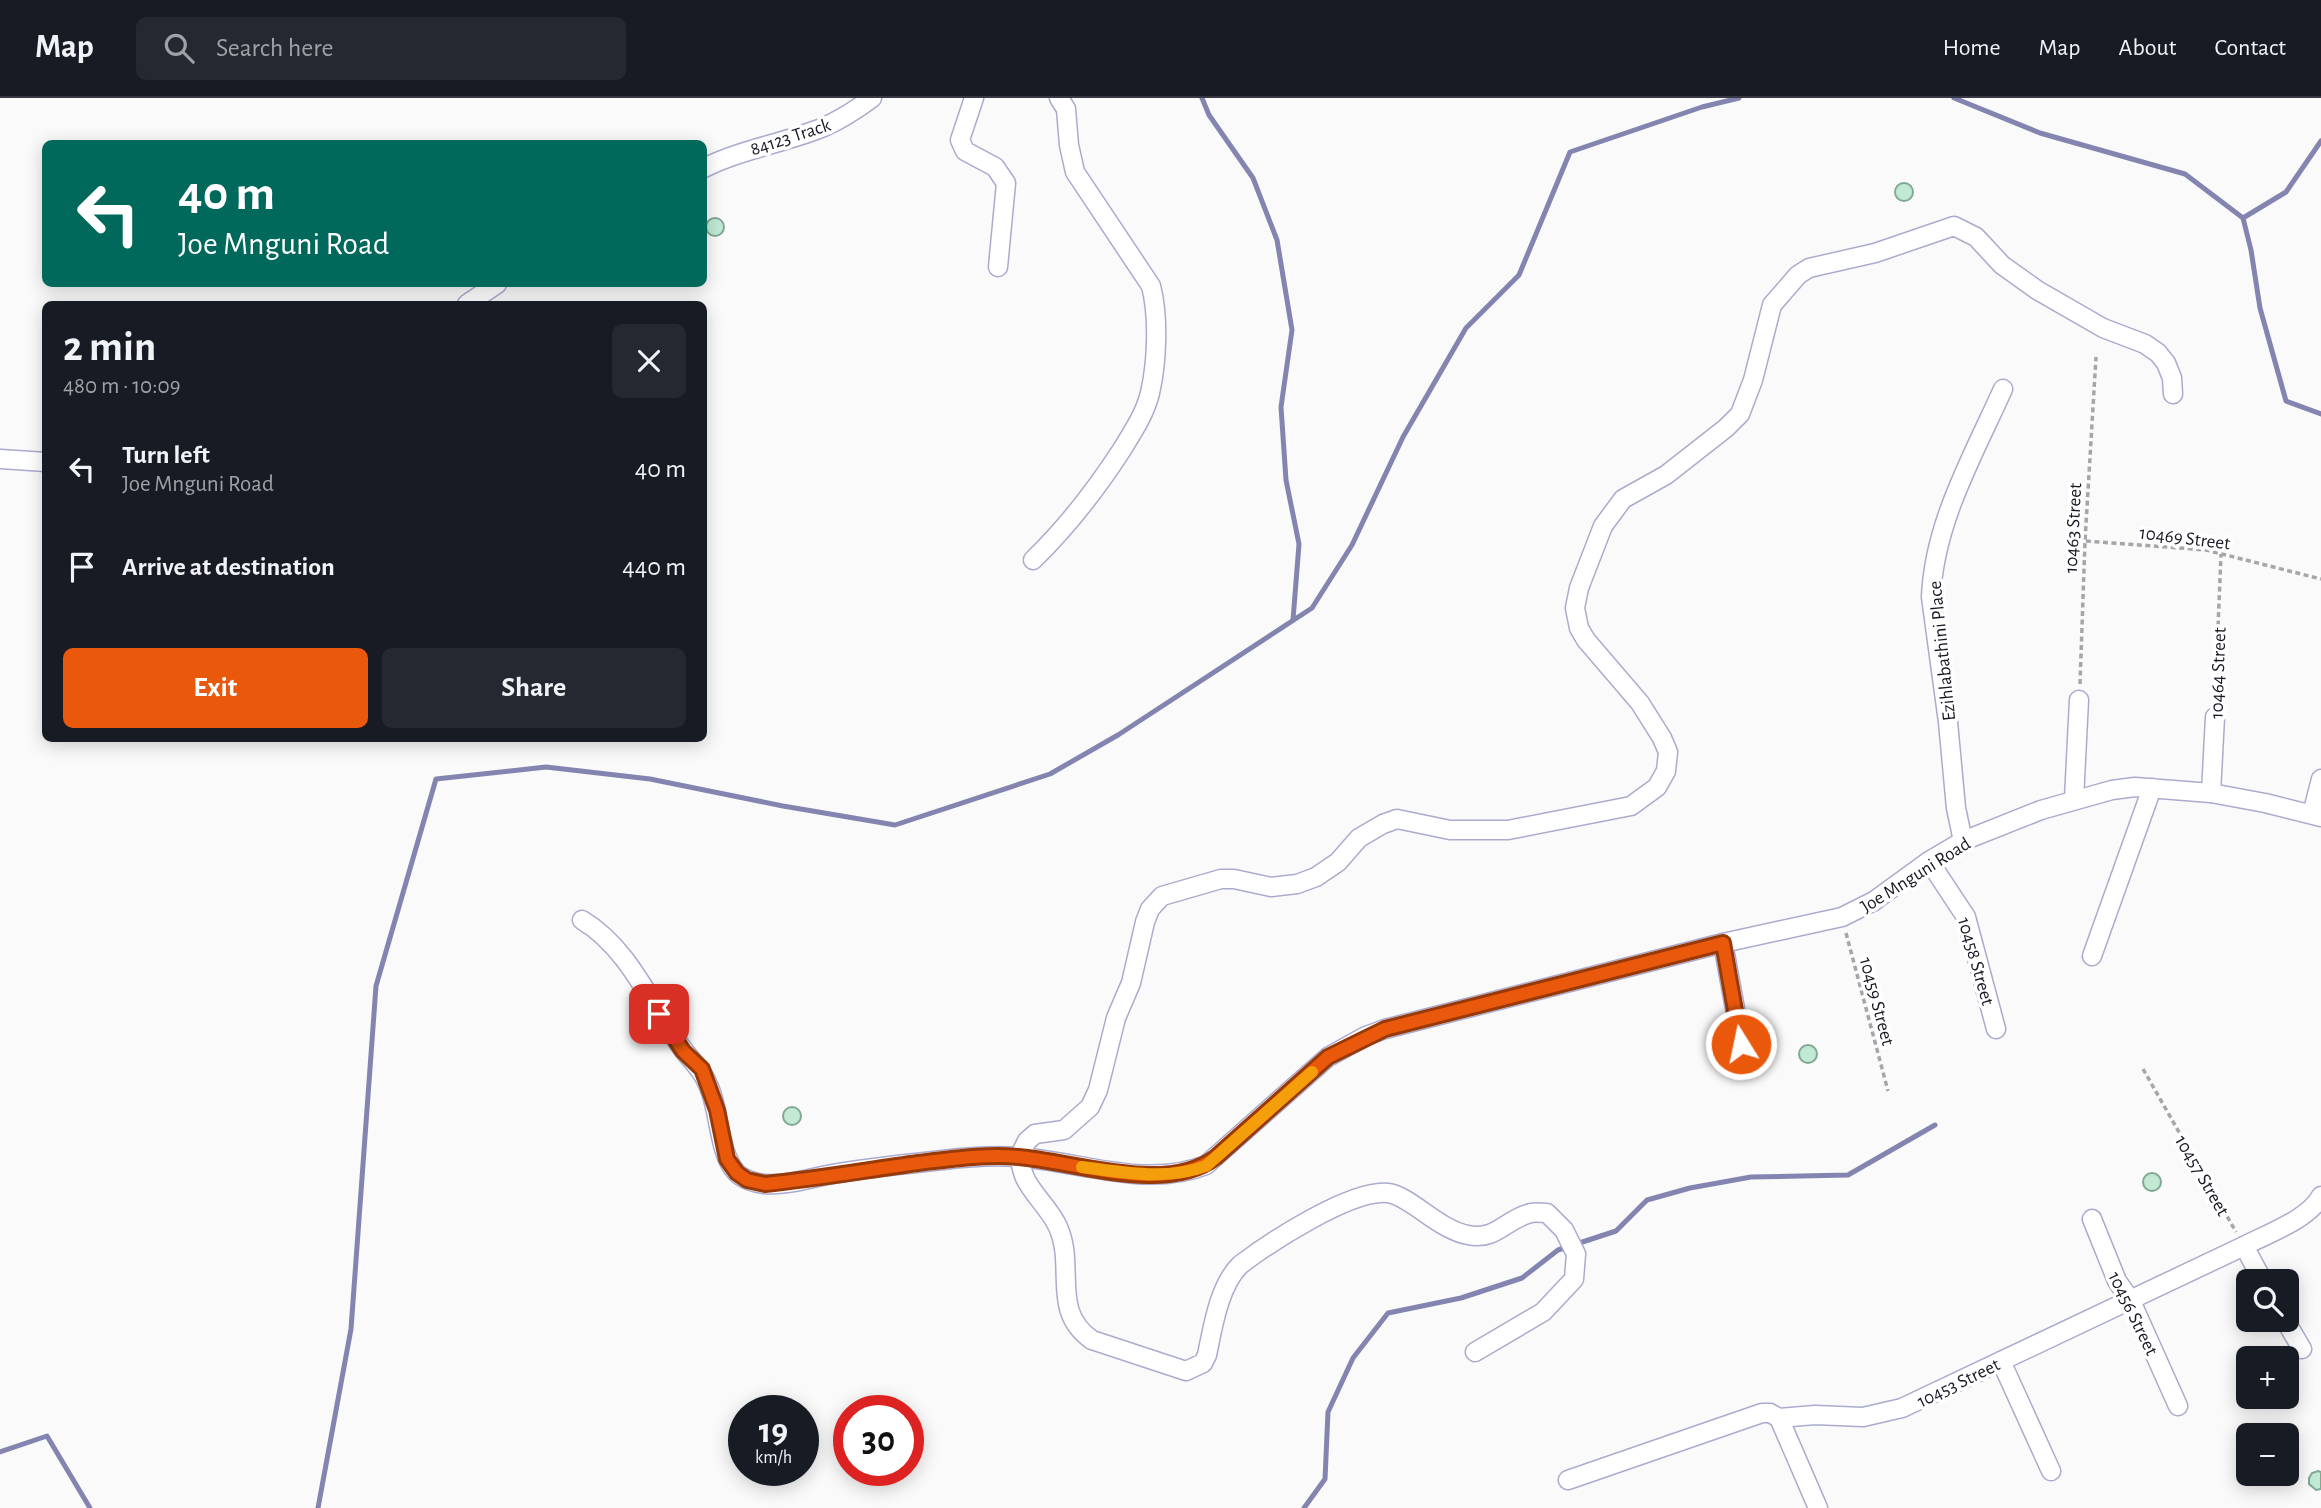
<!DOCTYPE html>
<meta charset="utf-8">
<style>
body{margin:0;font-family:"Alegreya Sans",sans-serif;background:#242831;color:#f1f3f6;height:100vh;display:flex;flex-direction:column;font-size:26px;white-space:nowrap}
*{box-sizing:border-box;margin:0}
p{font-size:23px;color:#9ea1a6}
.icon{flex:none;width:38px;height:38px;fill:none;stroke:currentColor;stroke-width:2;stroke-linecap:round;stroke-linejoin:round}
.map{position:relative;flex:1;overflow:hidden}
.details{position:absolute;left:42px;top:203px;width:665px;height:441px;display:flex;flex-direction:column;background:#171b24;border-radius:10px;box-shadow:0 4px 18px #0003}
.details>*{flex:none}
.guide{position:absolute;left:42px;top:42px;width:665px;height:147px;border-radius:10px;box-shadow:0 4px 18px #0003;background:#00695c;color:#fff;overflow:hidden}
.controls{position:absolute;left:2236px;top:1171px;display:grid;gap:14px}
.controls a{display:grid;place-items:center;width:63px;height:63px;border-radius:10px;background:#171b24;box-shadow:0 4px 18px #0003;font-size:35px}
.speed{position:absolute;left:728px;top:1297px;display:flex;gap:14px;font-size:35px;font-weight:700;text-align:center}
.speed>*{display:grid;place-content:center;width:91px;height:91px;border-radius:50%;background:#171b24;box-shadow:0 4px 18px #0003;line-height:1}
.speed small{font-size:18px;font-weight:400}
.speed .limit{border:10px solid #d22;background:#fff;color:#111}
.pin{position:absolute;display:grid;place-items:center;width:60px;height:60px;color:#fff;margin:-30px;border-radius:14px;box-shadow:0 4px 10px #0006}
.me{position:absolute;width:77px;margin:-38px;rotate:350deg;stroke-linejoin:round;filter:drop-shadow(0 0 5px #0008)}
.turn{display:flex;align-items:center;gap:24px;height:147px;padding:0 21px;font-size:32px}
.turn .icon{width:91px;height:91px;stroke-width:2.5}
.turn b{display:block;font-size:49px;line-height:60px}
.round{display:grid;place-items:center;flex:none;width:74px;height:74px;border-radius:10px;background:#242831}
.headline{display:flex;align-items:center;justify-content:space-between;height:119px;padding:0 21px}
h1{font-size:42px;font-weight:700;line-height:52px}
.button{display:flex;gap:14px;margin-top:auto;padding:14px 21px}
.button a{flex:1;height:80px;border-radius:10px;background:#ea580c;color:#fff;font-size:28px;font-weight:700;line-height:80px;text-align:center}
.button a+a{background:#242831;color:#f1f3f6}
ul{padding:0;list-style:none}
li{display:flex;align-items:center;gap:21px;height:98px;padding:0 21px}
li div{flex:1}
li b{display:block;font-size:26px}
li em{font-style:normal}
header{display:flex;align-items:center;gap:42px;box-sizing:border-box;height:98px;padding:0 35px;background:#171b24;border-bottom:2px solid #363941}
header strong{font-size:33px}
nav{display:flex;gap:38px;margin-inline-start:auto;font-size:24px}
.search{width:490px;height:63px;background:#242831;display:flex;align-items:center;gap:18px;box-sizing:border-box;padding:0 24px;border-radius:10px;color:#9ea1a6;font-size:26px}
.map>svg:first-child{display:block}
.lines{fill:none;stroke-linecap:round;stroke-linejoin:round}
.stream{stroke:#8484b0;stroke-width:5}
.building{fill:#c1e9d4;stroke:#82a894;stroke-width:2}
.minor-casing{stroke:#aaabce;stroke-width:21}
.path{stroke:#a6a6aa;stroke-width:3.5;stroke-dasharray:5 3.5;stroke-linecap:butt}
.minor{stroke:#fff;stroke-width:18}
.route-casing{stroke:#983908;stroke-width:18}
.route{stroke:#ea580c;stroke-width:12}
.slow{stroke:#f59e0b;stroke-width:12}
.labels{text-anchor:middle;stroke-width:7;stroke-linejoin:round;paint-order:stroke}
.street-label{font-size:19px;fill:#181824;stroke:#fff}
</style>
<header>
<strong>Map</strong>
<div class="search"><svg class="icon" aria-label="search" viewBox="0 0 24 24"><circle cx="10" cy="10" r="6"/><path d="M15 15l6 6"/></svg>Search here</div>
<nav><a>Home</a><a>Map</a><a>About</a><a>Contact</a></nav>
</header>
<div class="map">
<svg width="2321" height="1410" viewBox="0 0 2321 1410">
<rect width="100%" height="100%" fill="#fafafa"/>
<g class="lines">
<g class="stream">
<path d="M1202,0L1209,17L1253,80L1277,142L1292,232L1281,309L1286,382L1299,446L1293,522"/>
<path d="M1954,0L2040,35L2185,76L2243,120L2251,152L2260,210L2286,303L2321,316"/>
<path d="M2243,120L2286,94L2321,43"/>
<path d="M0,1354L47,1338L90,1410"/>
<path d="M318,1410L351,1231L376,888L436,681L546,669L650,681L783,708L895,727L1050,676L1118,637L1312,510L1352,447L1403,339L1466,230L1519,177L1570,54L1702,9L1739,0"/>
<path d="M1304,1410L1325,1381L1328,1314L1353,1260L1388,1215L1461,1200L1522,1180L1558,1152L1616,1133L1647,1102L1690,1090L1751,1079L1848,1077L1935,1027"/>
</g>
</g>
<g class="building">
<circle cx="1904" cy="94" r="9"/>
<circle cx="715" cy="129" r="9"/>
<circle cx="1808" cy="956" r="9"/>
<circle cx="792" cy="1018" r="9"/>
<circle cx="2152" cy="1084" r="9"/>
<path d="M2318,1373L2321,1374V1391L2316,1392L2309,1386V1380L2312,1375Z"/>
</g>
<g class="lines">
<defs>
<g id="minor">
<path d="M974,0L960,42L965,53L995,69L1006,85L998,169"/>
<path d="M704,70C742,51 785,45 824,29C842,21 857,11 872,0"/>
<path d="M467,206L497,186"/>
<path d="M0,361L46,364"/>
<path d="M1033,462C1067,429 1095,393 1121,353C1132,335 1145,316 1150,295C1157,264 1159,219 1151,188L1075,74L1069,47L1066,11L1059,0"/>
<path d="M2211,695L2215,619"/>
<path d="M2074,701L2079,602"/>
<path d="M2312,716L2321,681"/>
<path d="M1963,743L1956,710L1948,624L1931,499C1934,425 1973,358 2003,291"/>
<path d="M1929,763L1966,819L1996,931"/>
<path d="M582,822C629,850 651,907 682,950C693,965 702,971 709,989C720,1014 718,1054 736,1074C742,1081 755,1085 764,1086C785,1088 807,1081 827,1077C865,1070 905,1066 943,1062C968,1059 992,1057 1017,1059C1079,1063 1145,1091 1206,1067L1328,959L1366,938L1385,931L1723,845L1842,819L1874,803L1929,763L1963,743L2041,712L2112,692L2135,689L2211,695L2265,705L2321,719"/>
<path d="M1723,845L1746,971"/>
<path d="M2092,858L2152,690"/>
<path d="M2092,1121L2117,1183L2131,1203L2178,1308"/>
<path d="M2244,1148L2263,1183"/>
<path d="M2285,1222L2302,1251"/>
<path d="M1475,1254L1543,1214L1574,1181L1576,1156L1564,1132L1547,1115C1542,1115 1536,1114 1531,1115C1505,1121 1497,1143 1468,1137C1439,1132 1409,1097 1388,1095C1351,1091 1269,1145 1240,1167C1219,1188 1213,1228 1207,1257L1203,1265L1186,1273L1092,1242C1050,1213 1076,1169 1058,1129C1050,1111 1033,1097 1025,1080C1022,1073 1021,1066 1019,1059L1027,1043L1035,1036L1064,1032L1090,1009L1098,992L1116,920L1131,885L1145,824L1150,811L1162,798L1221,781H1234L1271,789L1297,786L1316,779L1338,764L1359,740L1383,726L1397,721L1450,732H1508L1631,708L1657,689L1666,673L1668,654L1662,640L1640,605L1586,542L1579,530L1575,510L1579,490L1603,428L1623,401L1666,377L1726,330L1740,316L1753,282L1772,207L1798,177L1809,170L1875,155L1954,128L1976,139L2002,167L2037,192L2103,230L2145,246L2158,255L2166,265L2172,280L2173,296"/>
<path d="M2001,1263L2051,1373"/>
<path d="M1779,1320L1818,1410"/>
<path d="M1568,1382L1762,1315H1770L1779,1320L1815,1317L1863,1319L1902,1310L2244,1148C2267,1136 2309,1121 2321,1098"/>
</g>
</defs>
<use href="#minor" class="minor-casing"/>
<g class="path">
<path d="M2086,443L2206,452L2321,481"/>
<path d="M2080,586L2085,443L2096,259"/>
<path d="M2215,604L2221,456"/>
<path d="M1846,835L1888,993"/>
<path d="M2143,971L2236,1134"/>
</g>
<use href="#minor" class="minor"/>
</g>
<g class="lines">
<defs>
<path id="route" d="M659,916L683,953L702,971L717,1012L727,1061L737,1075L747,1082L765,1086C816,1081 867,1072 918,1065C951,1061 986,1056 1019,1059C1076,1064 1167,1097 1216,1059L1328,959L1385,931L1723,845L1741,946"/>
</defs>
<use href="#route" class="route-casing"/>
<use href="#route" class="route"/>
<path class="slow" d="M1082,1069C1123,1074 1166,1083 1206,1068L1312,974"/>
</g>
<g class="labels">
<g class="street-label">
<text transform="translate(790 38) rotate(-18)" y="7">84123 Track</text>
<text transform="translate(2072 430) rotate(-87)" y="7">10463 Street</text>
<text transform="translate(2185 439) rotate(7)" y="7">10469 Street</text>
<text transform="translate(1941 553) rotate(-96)" y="7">Ezihlabathini Place</text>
<text transform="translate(2217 575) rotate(-88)" y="7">10464 Street</text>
<text transform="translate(1915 776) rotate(-32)" y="7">Joe Mnguni Road</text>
<text transform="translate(1977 863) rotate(74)" y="7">10458 Street</text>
<text transform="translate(1878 903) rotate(75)" y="7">10459 Street</text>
<text transform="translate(2203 1077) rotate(60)" y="7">10457 Street</text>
<text transform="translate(2134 1215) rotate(64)" y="7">10456 Street</text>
<text transform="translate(1958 1284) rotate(-26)" y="7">10453 Street</text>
</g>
</g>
</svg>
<div class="controls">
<a><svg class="icon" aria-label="search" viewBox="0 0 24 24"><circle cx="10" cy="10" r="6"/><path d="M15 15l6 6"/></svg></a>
<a>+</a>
<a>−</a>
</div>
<div class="speed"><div>19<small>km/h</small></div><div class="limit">30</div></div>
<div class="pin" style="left:659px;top:916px;background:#d93025"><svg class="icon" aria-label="arrive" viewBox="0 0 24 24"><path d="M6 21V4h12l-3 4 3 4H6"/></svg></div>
<svg class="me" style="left:1741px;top:946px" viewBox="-20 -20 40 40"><circle r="17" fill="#ea580c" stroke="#fff" stroke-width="3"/><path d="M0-11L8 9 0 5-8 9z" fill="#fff"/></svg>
<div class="guide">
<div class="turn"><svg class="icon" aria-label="left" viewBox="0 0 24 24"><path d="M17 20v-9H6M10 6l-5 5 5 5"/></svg><div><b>40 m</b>Joe Mnguni Road</div></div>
</div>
<section class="details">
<div class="headline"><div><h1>2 min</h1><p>480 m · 10:09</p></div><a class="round"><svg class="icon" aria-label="close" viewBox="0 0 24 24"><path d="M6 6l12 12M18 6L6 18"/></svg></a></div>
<ul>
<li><svg class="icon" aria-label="left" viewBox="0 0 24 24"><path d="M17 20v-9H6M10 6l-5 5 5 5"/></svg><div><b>Turn left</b><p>Joe Mnguni Road</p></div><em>40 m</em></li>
<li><svg class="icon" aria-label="arrive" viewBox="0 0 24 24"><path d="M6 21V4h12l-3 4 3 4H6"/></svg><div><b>Arrive at destination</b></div><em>440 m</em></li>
</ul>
<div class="button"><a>Exit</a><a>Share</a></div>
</section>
</div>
